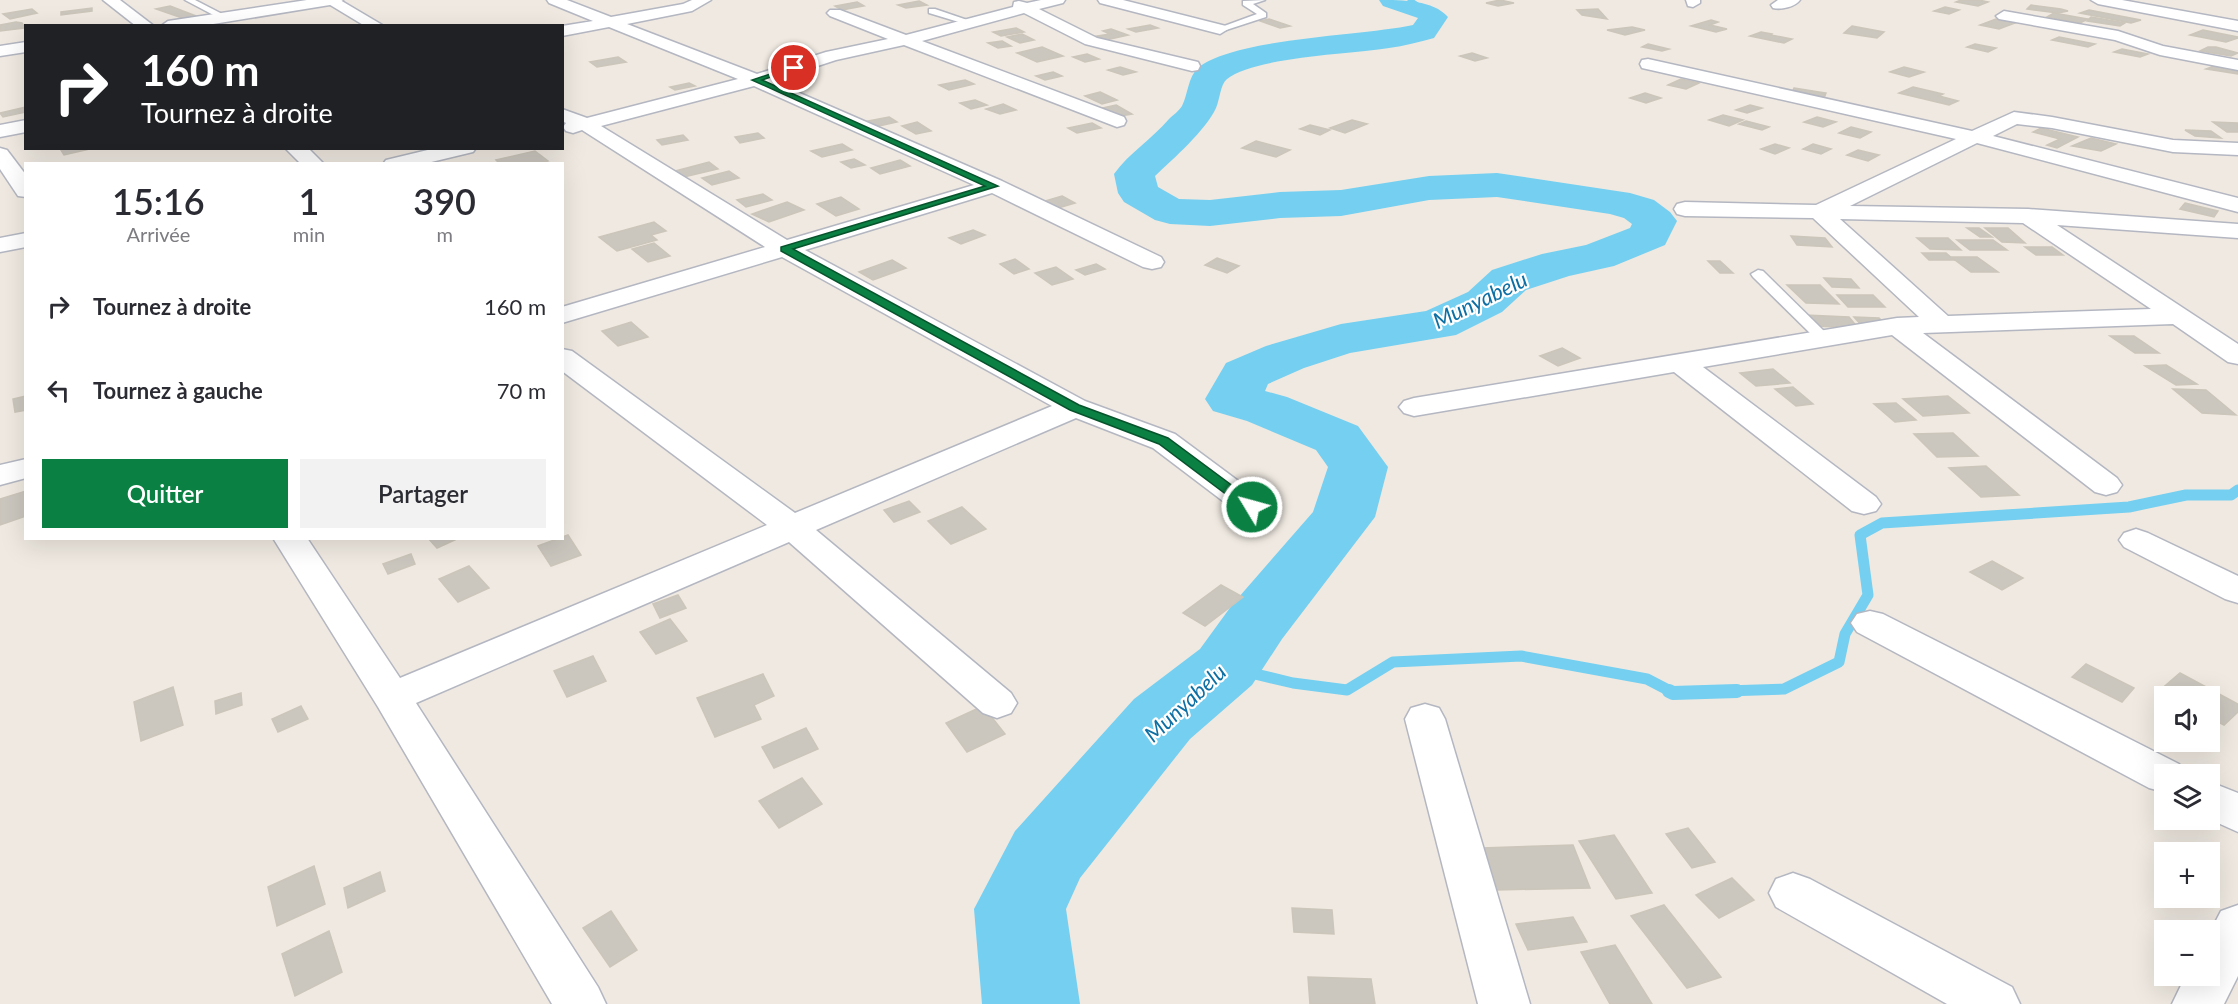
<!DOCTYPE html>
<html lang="fr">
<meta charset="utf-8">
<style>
body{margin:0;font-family:Lato,sans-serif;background:#f2f2f3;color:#2b2b33;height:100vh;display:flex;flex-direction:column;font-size:22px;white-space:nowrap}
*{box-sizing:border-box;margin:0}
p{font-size:20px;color:#7c7c81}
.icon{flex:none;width:33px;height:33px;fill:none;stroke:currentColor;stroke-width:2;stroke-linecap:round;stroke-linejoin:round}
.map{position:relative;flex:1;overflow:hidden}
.sheet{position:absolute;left:24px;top:162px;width:540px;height:378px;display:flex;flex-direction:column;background:#fff;border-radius:0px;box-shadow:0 6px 24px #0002}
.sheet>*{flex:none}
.banner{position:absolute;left:24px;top:24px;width:540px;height:126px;border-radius:0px;box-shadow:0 6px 24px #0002;background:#202124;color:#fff;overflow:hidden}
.buttons{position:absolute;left:2154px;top:686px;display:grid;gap:12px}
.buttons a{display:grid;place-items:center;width:66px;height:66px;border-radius:0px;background:#fff;box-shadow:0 6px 24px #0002;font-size:30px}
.pin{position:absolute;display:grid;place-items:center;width:51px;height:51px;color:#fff;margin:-26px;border:3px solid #fff;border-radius:50%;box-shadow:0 2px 6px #0007}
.me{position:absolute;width:66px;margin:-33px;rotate:307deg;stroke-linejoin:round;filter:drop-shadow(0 0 4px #0008)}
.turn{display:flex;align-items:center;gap:21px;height:126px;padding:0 18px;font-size:27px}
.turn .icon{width:78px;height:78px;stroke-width:2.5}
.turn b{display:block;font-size:42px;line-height:51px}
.eta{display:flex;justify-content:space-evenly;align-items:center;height:102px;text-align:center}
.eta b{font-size:36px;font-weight:600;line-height:42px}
.primary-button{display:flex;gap:12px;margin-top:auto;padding:12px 18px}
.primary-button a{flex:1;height:69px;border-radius:0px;background:#0b8043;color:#fff;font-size:24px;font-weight:600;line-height:69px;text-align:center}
.primary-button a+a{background:#f2f2f3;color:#2b2b33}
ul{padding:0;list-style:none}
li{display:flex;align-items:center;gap:18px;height:84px;padding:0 18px}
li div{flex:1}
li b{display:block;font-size:22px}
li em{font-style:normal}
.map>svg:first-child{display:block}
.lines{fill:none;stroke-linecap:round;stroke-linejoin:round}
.stream-far2{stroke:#75cff0;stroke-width:5}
.stream-far1{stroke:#75cff0;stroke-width:11}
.stream{stroke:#75cff0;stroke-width:14}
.river{fill:#75cff0;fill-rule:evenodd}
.building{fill:#cbc7bf;stroke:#cbc5ba;stroke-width:1.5}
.lane-casing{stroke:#b4b7c1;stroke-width:3}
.street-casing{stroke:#b4b7c1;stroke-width:3}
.secondary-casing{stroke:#b4b7c1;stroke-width:3}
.lane{fill:#fff;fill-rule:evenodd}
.street{fill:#fff;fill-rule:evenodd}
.secondary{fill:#fff;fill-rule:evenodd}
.route{fill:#0b8043;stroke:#07532c;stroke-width:1.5}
.labels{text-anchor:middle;stroke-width:4.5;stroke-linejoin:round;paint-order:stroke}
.water-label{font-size:22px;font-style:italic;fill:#0d6fa3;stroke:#fff}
</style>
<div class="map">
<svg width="2238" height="1004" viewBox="0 0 2238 1004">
<rect width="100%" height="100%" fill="#efe9e1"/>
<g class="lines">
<path class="stream-far2" d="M1410,0L1428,12"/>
<g class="stream-far1">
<path d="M1226,667L1293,683L1347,690L1393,662L1521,656L1647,679L1672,692"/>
<path d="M1695,692L1784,689L1839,662L1845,634L1868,595L1860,535L1882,523L2129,507L2186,495H2231L2238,490"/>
</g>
<path class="stream" d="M1669,691L1673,693L1737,691"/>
<path class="river" d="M1379,0C1403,0 1433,0 1448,17L1434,38C1419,42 1404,46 1389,48C1351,54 1254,57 1227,79C1220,85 1220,99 1216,108C1206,130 1173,159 1155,176L1158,187L1179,199L1210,200L1280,192L1341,190L1429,176L1497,173L1630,193L1654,200L1670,212L1677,221L1665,245L1614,266L1569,276L1526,290L1502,312L1456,335L1350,353L1304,368L1268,384L1265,391L1287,397L1358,426L1388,467L1375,517L1282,639L1252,685L1190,739L1080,878L1066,909L1080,1004H982L974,909L1015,831L1134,699L1200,649L1232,605L1313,512L1328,467L1316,450L1247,421L1213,411L1205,399L1226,363L1266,346L1341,324L1426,311L1468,292L1492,270L1542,254L1586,245L1630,228L1632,224L1624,218L1610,214L1497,197L1429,200L1341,216L1280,218L1210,226L1170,224L1155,220L1124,202L1118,193L1114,174C1129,153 1152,139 1169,119C1173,115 1179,111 1182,106C1188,94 1188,77 1198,68C1234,38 1362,36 1413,25L1418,18L1383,6Z"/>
</g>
<g class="building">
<path d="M1500,0L1514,3L1498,6L1486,3Z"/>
<path d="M1961,0H1979L1988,2L1978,6L1956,2Z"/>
<path d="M919,1L927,5L906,8L898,5Z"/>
<path d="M857,2L864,6L842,10L835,6Z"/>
<path d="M2031,5L2061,9L2068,11L2058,13L2027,9Z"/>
<path d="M170,6L196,16L182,18L156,9Z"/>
<path d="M1945,7L1959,10L1949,14L1934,11Z"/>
<path d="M92,8V11L61,15V12Z"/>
<path d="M32,9L37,13L10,19L3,14Z"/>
<path d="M1598,9L1607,19L1582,15L1577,10Z"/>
<path d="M2089,10L2141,20L2131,23L2080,13Z"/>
<path d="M2054,13L2088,19L2080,23L2047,17Z"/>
<path d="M2091,17L2125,23L2120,26L2087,21Z"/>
<path d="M1269,19L1290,26L1280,28L1260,21Z"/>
<path d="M1996,19L2015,23L1999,29L1980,25Z"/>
<path d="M1711,20L1718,22L1710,25L1727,29L1716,32L1691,26Z"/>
<path d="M16,22L22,23L25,28L0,31V25Z"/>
<path d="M1150,25L1158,28L1136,32L1128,29Z"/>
<path d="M1852,26L1884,32L1877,38L1844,33Z"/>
<path d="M1632,27L1645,30L1625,35L1607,30Z"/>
<path d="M1016,28L1024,32L1001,36L993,32Z"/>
<path d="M1111,29L1128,35L1106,40L1097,36L1110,34L1103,31Z"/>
<path d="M2203,30L2238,37V38L2226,42L2190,35Z"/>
<path d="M1761,32L1772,34L1771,35L1792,39L1784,43L1750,36Z"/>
<path d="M1022,34L1034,40L1020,43L1007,37Z"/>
<path d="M2059,37L2095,44L2088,47L2052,40Z"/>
<path d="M1002,41L1011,46L998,48L988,43Z"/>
<path d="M1648,44L1669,49L1662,51L1642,47Z"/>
<path d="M1975,44L1996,48L1988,52L1967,47Z"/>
<path d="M1042,47L1063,56L1037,62L1017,53Z"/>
<path d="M2208,47H2216L2238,53L2231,56L2200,51Z"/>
<path d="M2122,49L2148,54L2140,57L2114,52Z"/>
<path d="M1472,53L1487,58L1475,61L1460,56Z"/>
<path d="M1087,54L1099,59L1085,62L1073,57Z"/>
<path d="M618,57L626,62L597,67L590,62Z"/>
<path d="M2214,66L2238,71V74L2206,69Z"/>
<path d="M1120,67L1136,72L1123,75L1108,70Z"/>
<path d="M1904,67L1924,72L1909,77L1890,72Z"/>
<path d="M1053,72L1062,76L1045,80L1036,76Z"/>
<path d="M1681,79L1699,83L1686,89L1668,85Z"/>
<path d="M965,80L974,84L949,90L939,85Z"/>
<path d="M689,83L695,86L675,90L670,87Z"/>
<path d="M1913,87L1943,94L1939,96L1958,101L1949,105L1899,93Z"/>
<path d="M1794,88L1826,93L1824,98L1792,93Z"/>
<path d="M1100,92L1117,100L1102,104L1085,96Z"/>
<path d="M1645,93L1661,98L1646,103L1630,98Z"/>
<path d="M975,100L987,105L971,109L960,103Z"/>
<path d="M1003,104L1016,110L1000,114L986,109Z"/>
<path d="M1116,105L1132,114L1114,117L1098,109Z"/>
<path d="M1750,105L1762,108L1747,113L1736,110Z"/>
<path d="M26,107V112L3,117L0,113Z"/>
<path d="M1723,115L1743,120L1729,126L1709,120Z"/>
<path d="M889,117L897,122L866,129L858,123Z"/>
<path d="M1817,117L1836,122L1823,127L1804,122Z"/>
<path d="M1352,120L1367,124L1345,133L1330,128Z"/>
<path d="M1746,121L1769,127L1762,130L1739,124Z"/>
<path d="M917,122L931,131L916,134L902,126Z"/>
<path d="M2213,122L2238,123V132H2227Z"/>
<path d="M1092,123L1101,128L1077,133L1068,128Z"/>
<path d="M1310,125L1330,130L1320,135L1300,129Z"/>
<path d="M1851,127L1871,132L1860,138L1839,133Z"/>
<path d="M2041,128L2078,137L2057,148L2047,145L2060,139L2033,132Z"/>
<path d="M2185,130L2211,131L2221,138L2195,136Z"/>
<path d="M758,133L764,138L740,143L735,137Z"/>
<path d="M683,135L688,140L662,145L657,140Z"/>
<path d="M2091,138L2116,144L2101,151L2072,146Z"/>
<path d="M1256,141L1290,150L1276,157L1242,148Z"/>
<path d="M842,144L852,150L822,157L811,151Z"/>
<path d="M1775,144L1789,148L1775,154L1761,149Z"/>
<path d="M1813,144L1831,149L1821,154L1803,149Z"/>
<path d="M66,148H94L64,155L61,150Z"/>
<path d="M1858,150L1879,155L1868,161L1847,155Z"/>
<path d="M535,151L548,161L538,164H500L496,160Z"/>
<path d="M854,159L865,165L851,168L841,162Z"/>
<path d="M900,160L910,166L880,174L871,168Z"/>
<path d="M709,162L718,169L684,177L675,171Z"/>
<path d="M729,171L739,178L712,185L702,178Z"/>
<path d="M763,194L772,200L746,207L737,200Z"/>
<path d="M1062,196L1075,203L1055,209L1042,202Z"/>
<path d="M841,197L859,209L836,216L817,204Z"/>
<path d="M787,202L804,210L769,222L752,214Z"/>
<path d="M2185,203L2218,211L2214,217L2180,209Z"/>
<path d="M654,222L666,231L651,235L657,240L617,251L599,237Z"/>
<path d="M1967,228H1979L1992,237H1980Z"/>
<path d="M1985,228H2008L2025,243L2002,242Z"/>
<path d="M973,230L985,235L961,244L949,238Z"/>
<path d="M1791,236L1825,238L1832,247L1797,245Z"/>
<path d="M1917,238H1948L1961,250L1930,249Z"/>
<path d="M1957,240H1993L2007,250H1970Z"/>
<path d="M654,243L670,256L648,262L632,249Z"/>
<path d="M2025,247H2052L2063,255H2036Z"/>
<path d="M1922,253H1946L1954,260H1929Z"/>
<path d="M1951,257H1977L1998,272H1971Z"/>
<path d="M1217,258L1239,266L1227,273L1205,265Z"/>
<path d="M1015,259L1029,269L1014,274L1000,264Z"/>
<path d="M892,260L906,268L873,280L859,272Z"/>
<path d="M1708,261H1720L1733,273H1720Z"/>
<path d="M1096,264L1105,269L1085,275L1076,270Z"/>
<path d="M1056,267L1073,279L1052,285L1035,273Z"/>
<path d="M1824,278L1851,279L1859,288L1832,287Z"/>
<path d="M1787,285H1820L1839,304L1806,303Z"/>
<path d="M1837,295H1873L1885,307H1848Z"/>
<path d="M1805,315L1849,317L1858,328L1814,326Z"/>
<path d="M1854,317L1879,318L1888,327H1863Z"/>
<path d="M631,322L648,337L618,346L602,331Z"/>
<path d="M2110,336H2134L2159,353H2135Z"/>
<path d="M1562,348L1580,358L1558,366L1540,356Z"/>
<path d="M2166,365L2197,384L2176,385L2145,366Z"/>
<path d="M1773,369L1790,383L1756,386L1740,373Z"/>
<path d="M1793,387L1813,404L1796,406L1775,389Z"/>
<path d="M2173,389L2206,390L2236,415L2202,413Z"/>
<path d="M26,396V410L15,412L13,399Z"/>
<path d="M1948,396L1969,413L1923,416L1903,399Z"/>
<path d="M1896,403L1916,420L1895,422L1874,404Z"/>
<path d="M1953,433L1978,456L1937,457L1914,434Z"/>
<path d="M1986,466L2019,495L1981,497L1949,468Z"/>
<path d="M26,491V516L0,525V499Z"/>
<path d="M909,501L920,512L894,522L884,510Z"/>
<path d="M962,507L986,529L951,544L928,521Z"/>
<path d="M568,535L581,555L551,566L538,546Z"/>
<path d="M428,538H459L437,548Z"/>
<path d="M411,554L415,564L388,574L383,564Z"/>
<path d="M1992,561L2023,578L2002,590L1970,572Z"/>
<path d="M469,566L489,588L458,602L439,579Z"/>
<path d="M1221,585L1243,597L1205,626L1183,613Z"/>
<path d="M678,595L686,608L660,618L653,604Z"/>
<path d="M670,619L687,641L656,654L640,632Z"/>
<path d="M593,656L606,681L567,697L554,671Z"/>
<path d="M2086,664L2134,688L2122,702L2072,677Z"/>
<path d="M2180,673L2238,704V712L2224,725L2210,718V696H2169L2159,691Z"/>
<path d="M763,674L774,696L754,705L761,719L715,737L697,698Z"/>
<path d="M173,687L183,725L141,741L134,702Z"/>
<path d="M241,693L242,705L216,714L215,701Z"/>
<path d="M301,706L308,719L278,732L272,719Z"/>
<path d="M983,706L1005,734L967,752L946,723Z"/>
<path d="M806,728L818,749L774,768L762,747Z"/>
<path d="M802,778L822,804L779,828L759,801Z"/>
<path d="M1688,828L1715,862L1692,868L1666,834Z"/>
<path d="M1614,835L1652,893L1616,899L1579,841Z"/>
<path d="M1573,845L1590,888L1496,890L1482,848Z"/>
<path d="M314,866L325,904L277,926L268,887Z"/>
<path d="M380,872L385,891L348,908L344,888Z"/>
<path d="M1732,878L1754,900L1719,918L1696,895Z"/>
<path d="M1664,905L1721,977L1687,988L1631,916Z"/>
<path d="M1292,908L1332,910L1334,934L1294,932Z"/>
<path d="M611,911L637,950L610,967L583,928Z"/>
<path d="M1573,917L1587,942L1528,950L1516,924Z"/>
<path d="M329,931L342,972L295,996L282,954Z"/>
<path d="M1615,945L1652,1004H1610L1581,952Z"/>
<path d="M1308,977L1371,979L1375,1004H1310Z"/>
</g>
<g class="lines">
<defs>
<g id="lane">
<path d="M185,0H195L228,17L221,19Z"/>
<path d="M1265,0L1253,4L1266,13V17L1220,32L1216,29L1257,14L1243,5V1Z"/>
<path d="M929,9H935L976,23L972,26L929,13Z"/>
<path d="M1758,270L1763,271L1827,334L1829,337L1827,340H1817L1753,277L1751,274Z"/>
</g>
<g id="street">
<path d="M103,0H120L154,26H136Z"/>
<path d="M322,0H340L384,26H365Z"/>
<path d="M547,0H567L611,17L683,4L692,0H711L692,11L627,24L757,74L826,52L888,39L830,16L827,13L830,10H840L906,35L1013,7L1014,2L1019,1L1027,3L1041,0H1065L1063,3L1039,9L1097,38L1198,62L1200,66L1198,70L1192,71L1085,44L1024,13L922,41L1124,117L1126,121L1124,125L1117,127L904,45L836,60L772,81L1002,181L1161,257L1164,262L1161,267L1152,269L1143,267L992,193L805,250L1085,401L1175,434L1264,500L1269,507L1264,514L1252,517L1240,514L1153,448L1076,418L816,530L1011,693L1017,703L1011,713L997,718L983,713L789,542L416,703L598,987L606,1004H552L378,707L273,538H307L400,678L767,525L562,371V349L572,351L795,513L1052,406L782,257L562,323V307L765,247L582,130L573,133L566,131L563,127L566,123L562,121V109L587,118L738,79L609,27L562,36V26L593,21L549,3ZM754,86L974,185L787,240L601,126Z"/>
<path d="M1098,0H1123L1226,26L1228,29L1220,34L1100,3Z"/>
<path d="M1686,0H1700V3L1693,7L1688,6Z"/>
<path d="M1778,0H1800C1795,7 1781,10 1773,8L1771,5Z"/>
<path d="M2091,0H2122L2238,21V31L2098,4Z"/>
<path d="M2004,11L2118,31L2163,46L2238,60V70L2160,55L2115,40L1999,19L1996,16Z"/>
<path d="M1648,59L1972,131L2014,112L2052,117L2173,140L2238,143V155L2173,152L2052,128L2017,124L1993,136L2238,198V212L1977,143L1850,206L2028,209L2238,224V238L2057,225L2238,344V364L2228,362L2173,324L1923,333L2117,478L2122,485L2117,492L2106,495L2095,492L1892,335L1703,367L1876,497L1881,504L1876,511L1864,514L1852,511L1674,372L1414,416L1404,413L1399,407L1404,401L1414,398L1897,318L1919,317L1813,218L1685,216L1677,214L1674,209L1677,204L1685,202L1816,205L1956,139L1642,68L1640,64L1642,60ZM1840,219L2023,223L2151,309L1948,316Z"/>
<path d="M26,120V132L0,137V125Z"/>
<path d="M0,148L7,150L26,175V197L18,196L0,169Z"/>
<path d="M285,148H308L324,164H301Z"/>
<path d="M436,148H476L473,152L423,164H383L386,160Z"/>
<path d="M26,233V247L0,252V238Z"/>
<path d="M26,459V478L0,485V465Z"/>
<path d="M2136,529L2148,533L2238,576V603L2225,599L2124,547L2119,540L2124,533Z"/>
<path d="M1870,611L1883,614L2179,764L2184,774H2164V792L2149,788L1857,632L1851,623L1857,614Z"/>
<path d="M1425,704L1439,708L1445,719L1530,1004H1478L1405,719L1411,708Z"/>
<path d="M2210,782L2238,793V832L2209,819Z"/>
<path d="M1793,873L1810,879L2012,987L2020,1004H1947L1776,907L1769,893L1776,879Z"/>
<path d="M2238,905V976L2224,1004H2172L2186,975H2210V932L2221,911Z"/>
</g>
<g id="secondary">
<path d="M307,0H343L336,4L201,26H161L168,21Z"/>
<path d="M26,42V52L0,56V46Z"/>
</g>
</defs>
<use href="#lane" class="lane-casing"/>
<use href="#street" class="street-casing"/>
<use href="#secondary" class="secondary-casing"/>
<use href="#lane" class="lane"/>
<use href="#street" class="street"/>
<use href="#secondary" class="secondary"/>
</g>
<path class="route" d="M791,67L797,68L762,80L998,186L793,249L1079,405L1168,438L1257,504L1259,507L1257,510H1247L1159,444L1070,410L781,251V247L985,186L752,80Z"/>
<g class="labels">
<g class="water-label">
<text transform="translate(1480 300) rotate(-26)" y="8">Munyabelu</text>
<text transform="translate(1185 703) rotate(-43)" y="8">Munyabelu</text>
</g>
</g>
</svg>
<div class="buttons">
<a><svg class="icon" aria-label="sound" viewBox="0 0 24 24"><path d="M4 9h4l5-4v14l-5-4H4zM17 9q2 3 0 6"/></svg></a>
<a><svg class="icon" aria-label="layers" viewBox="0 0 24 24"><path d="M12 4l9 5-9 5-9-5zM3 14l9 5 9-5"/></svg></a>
<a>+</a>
<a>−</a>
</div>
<div class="pin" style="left:794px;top:68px;background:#d93025"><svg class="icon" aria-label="arrive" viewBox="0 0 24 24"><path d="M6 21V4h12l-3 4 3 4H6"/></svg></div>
<svg class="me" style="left:1252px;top:507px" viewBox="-20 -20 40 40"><circle r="17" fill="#0b8043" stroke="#fff" stroke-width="3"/><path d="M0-11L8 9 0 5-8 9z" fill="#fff"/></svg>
<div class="banner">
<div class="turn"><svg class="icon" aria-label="right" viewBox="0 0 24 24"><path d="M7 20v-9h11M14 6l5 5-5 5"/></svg><div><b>160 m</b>Tournez à droite</div></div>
</div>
<section class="sheet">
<div class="eta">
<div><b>15:16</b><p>Arrivée</p></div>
<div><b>1</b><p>min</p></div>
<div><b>390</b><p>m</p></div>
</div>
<ul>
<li><svg class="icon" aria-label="right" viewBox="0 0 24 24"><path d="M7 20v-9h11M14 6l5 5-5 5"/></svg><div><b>Tournez à droite</b></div><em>160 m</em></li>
<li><svg class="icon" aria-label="left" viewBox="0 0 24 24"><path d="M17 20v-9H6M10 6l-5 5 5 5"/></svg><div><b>Tournez à gauche</b></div><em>70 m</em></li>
</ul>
<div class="primary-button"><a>Quitter</a><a>Partager</a></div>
</section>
</div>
